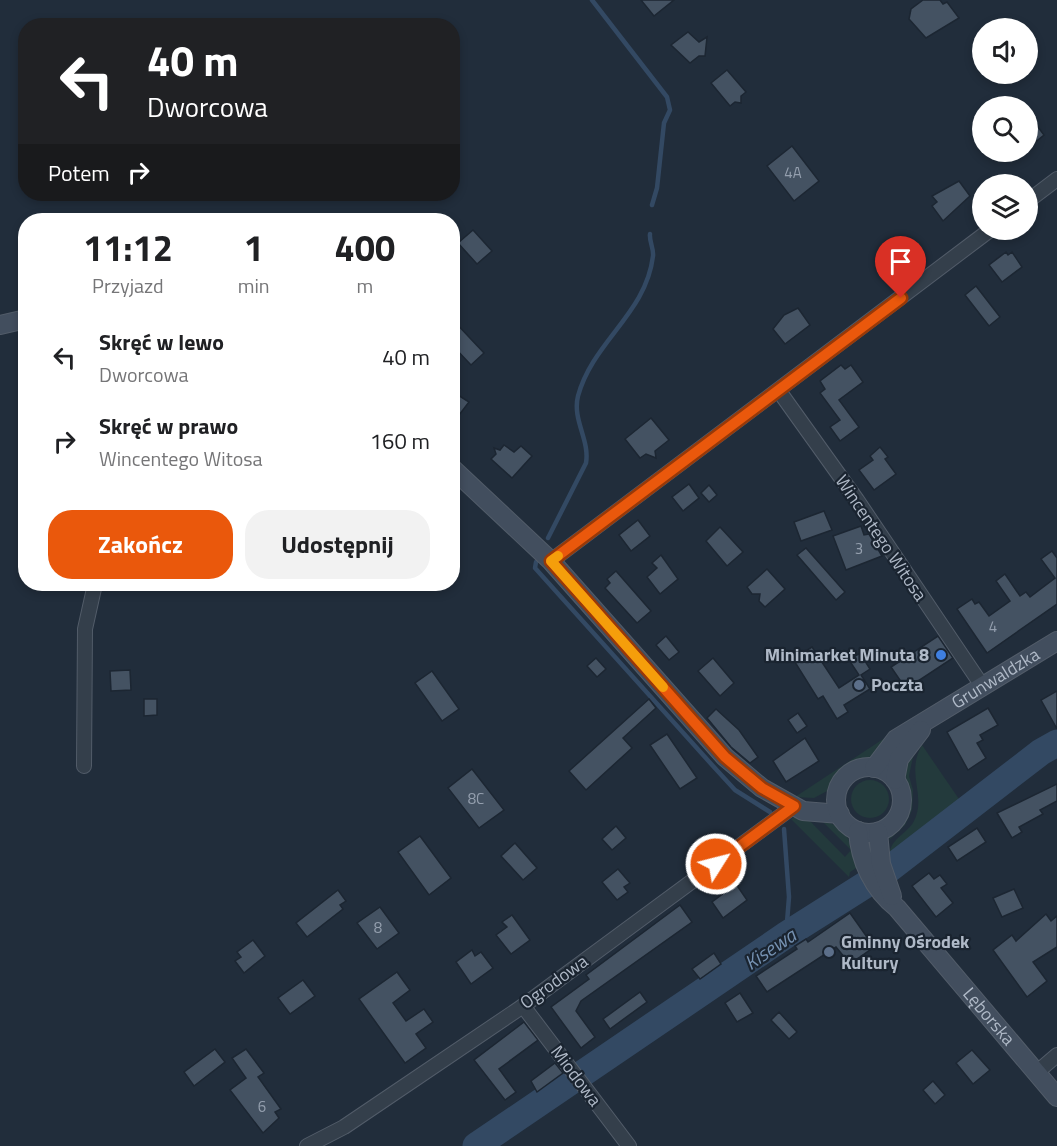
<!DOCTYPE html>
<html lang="pl">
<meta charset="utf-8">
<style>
body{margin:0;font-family:"Titillium Web",sans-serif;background:#f2f2f2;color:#202124;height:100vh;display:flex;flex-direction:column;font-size:22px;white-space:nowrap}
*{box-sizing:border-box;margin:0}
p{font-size:20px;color:#757577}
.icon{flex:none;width:33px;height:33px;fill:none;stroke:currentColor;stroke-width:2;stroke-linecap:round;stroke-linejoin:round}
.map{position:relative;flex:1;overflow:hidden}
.drawer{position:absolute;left:18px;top:213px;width:442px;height:378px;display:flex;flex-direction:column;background:#fff;border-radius:24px;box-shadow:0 3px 9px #0003}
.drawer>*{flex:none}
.guide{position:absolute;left:18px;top:18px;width:442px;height:183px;border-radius:24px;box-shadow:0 3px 9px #0003;background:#202124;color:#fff;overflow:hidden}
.fabs{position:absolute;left:972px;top:18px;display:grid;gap:12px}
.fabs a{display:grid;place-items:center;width:66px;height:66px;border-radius:50%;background:#fff;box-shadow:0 3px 9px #0003;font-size:30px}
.pin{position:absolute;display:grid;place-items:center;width:51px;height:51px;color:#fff;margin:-62px -26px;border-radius:50% 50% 50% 0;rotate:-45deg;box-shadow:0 0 6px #0007}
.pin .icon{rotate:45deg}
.me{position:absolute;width:66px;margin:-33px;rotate:54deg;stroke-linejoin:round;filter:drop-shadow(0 0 4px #0008)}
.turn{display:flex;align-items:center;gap:21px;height:126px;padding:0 30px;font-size:27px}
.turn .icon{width:78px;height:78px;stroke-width:2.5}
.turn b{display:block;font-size:42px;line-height:51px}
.then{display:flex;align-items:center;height:57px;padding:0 30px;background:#0003;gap:12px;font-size:22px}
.eta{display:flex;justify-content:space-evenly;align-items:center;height:102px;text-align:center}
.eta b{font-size:36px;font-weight:700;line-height:42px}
.primary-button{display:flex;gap:12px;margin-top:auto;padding:12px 30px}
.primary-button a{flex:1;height:69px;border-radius:24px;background:#ea580c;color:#fff;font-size:24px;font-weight:700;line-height:69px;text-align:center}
.primary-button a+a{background:#f2f2f2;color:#202124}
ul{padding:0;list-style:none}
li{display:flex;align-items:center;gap:18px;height:84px;padding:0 30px}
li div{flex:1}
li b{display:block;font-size:22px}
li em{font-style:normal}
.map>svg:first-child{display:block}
.green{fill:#233a3c}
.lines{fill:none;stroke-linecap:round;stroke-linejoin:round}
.stream{stroke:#334963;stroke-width:4.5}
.river{stroke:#334963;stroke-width:27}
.building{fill:#445262;stroke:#1c2632;stroke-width:1.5}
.street-casing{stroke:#525c69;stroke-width:16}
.secondary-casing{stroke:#525c69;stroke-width:20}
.street{stroke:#343f4b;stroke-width:14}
.secondary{stroke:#424e5e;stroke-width:18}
.route-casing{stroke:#983908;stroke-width:15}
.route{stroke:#ea580c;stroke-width:10}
.slow{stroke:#f59e0b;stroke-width:10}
.shop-dot{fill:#3f7fe0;stroke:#1a2430;stroke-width:2}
.service-dot{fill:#5c6f8a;stroke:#1a2430;stroke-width:2}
.labels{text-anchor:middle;stroke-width:4.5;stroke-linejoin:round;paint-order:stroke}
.number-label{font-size:15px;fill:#949fae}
.street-label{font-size:18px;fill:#afb9c7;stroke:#1a2430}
.poi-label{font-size:18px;font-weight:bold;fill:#afb9c7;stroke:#1a2430;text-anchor:start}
.water-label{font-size:20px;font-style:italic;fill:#7591b1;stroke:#1a2430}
</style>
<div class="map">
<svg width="1057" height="1146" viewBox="0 0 1057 1146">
<rect width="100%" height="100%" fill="#212d3b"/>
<g class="green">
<path d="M906,724L874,755L844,769L827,791L814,798L795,797Z"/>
<path d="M922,745L961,802L890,854C889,840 908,833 914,821C927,795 905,774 922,745Z"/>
<path d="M914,752L909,776L913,790L912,810L905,825L889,840C892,829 904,823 907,811C913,789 897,771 914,752Z"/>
<circle cx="870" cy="799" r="19"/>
<path d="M797,816L807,818L845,857L851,850L822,821C847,825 852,845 858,867L850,872L849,877L791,819Z"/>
</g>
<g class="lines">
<g class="stream">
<path d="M592,0L667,97L670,110L664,123L657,188L652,205"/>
<path d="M548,538L586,463C590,440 572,420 578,396C593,341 646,314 653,256C654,249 649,241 650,234"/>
<path d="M536,562L535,568L713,766L735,790L770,812"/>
<path d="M784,829L789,897L786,935"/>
</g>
<path class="river" d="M476,1146L786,935L884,873L1041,752L1057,743"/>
</g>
<g class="building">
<path d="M641,0H674L654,16Z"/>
<path d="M923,0H940L943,4L947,2L959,18L926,38L909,19L911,9Z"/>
<path d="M688,32L699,42L707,37L705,56H699L690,63L671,45Z"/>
<path d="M727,70L746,92L741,96V103L735,102L730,106L711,83Z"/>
<path d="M1035,123L1044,135L1028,148V128Z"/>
<path d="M792,146L819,181L794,201L767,166Z"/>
<path d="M959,181L970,196L943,221L932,206L937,202L932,196Z"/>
<path d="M473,230L492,251L477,264L458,243Z"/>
<path d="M1006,252L1008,255L1012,252L1022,267L1002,282L989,265Z"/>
<path d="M976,286L1000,317L989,326L965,295Z"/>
<path d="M798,308L810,325L785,344L773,329L784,315Z"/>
<path d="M453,320L484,353L471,365L453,346Z"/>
<path d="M841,365L845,369L851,365L863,382L839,400L859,427L840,441L830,427L840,420L820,393L825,389L820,381Z"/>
<path d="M458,395L469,402L453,423V402Z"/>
<path d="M651,418L669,440L655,451L656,458L646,454L640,458L625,439Z"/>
<path d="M504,445L514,452L521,446L532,456L512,478L491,459L496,454L494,448L500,450Z"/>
<path d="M880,447L888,457L885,459L896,474L874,490L859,470L873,460L870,456Z"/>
<path d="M689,484L699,498L683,511L672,497Z"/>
<path d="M709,485L717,495L709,502L701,493Z"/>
<path d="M824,511L832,530L801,541L794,522Z"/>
<path d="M638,520L650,536L631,551L619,535Z"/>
<path d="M861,526L864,535L869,534L882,556L846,570L833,536Z"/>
<path d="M720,527L743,552L727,566L706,541Z"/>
<path d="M806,548L845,592L836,600L797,555Z"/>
<path d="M1052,551L1057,558V604L987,653L957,609L972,599L975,604L979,602L989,616L1010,601L996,581L1005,574L1020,596L1026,592L1030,597L1055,578L1041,559Z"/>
<path d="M661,555L678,579L660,594L647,577L657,568L652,563Z"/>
<path d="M767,569L785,589L765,607L759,601L760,594H752L747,587Z"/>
<path d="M616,571L651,611L637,623L605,588L610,583L607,579Z"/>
<path d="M666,636L679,652L669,660L656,645Z"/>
<path d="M938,636L953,658L906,689L891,667Z"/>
<path d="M812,647L839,688L859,675L849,660L860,653L870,669L861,675L870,689L844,705L848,712L837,719L823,696L818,699L793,659Z"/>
<path d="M596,658L606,669L597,677L587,666Z"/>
<path d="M713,658L734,683L720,696L698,671Z"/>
<path d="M130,670L131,690L111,691L110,671Z"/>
<path d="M432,671L459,709L442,721L415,683Z"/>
<path d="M1057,691V729L1041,700Z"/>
<path d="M144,699H157V715L144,716Z"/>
<path d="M649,699L656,708L623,738L632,748L586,790L569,771Z"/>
<path d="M988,708L998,725L980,735L983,740L977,743L986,758L968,770L947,732Z"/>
<path d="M716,709L739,730L758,757L750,763L731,747L707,718Z"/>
<path d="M798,713L807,726L797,733L788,720Z"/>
<path d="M667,734L697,778L680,789L650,745Z"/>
<path d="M805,738L819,761L786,782L773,761Z"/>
<path d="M472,769L504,810L479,828L448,788Z"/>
<path d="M1057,784V801L1040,810L1043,814L1019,827L1022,832L1012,838L997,813Z"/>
<path d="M616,826L626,838L612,850L602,839Z"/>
<path d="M977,828L986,842L957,861L948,847Z"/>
<path d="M420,836L451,878L429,895L398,852Z"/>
<path d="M515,843L537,868L523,880L501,856Z"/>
<path d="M618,869L630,883L624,887L628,892L617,900L602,882Z"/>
<path d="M929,873L934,879L940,875L947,884L941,888L953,903L936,917L912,886Z"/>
<path d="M736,884L747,900L723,918L712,902Z"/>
<path d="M1014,889L1023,908L1002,917L993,898Z"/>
<path d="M338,890L346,901L340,905L343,909L307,937L296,923Z"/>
<path d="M680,905L692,922L581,1001L576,1011L595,1037L581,1048L551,1007L589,979L586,975Z"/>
<path d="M380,907L399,933L377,949L357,923Z"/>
<path d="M850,913L874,947L850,964L836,947L767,992L756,976L797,949L795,946L806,939L808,942Z"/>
<path d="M1046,914L1051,921L1057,916V947L1033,962L1047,981L1027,997L993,950L1012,935L1016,941Z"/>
<path d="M512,915L530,940L511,954L496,935L507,927L502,922Z"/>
<path d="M253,940L265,956L244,973L235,961L241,957L237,952Z"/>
<path d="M472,950L475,956L481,952L493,968L471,984L456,962Z"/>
<path d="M714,953L721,964L700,979L692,969Z"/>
<path d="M397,972L410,990L393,1003L406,1021L424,1009L433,1022L416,1034L426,1048L405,1063L359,999Z"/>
<path d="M303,980L315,996L290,1014L278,998Z"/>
<path d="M640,992L647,1002L610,1029L603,1019Z"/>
<path d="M740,993L753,1013L737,1022L725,1003Z"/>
<path d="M779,1012L797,1032L789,1039L771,1020Z"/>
<path d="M524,1022L538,1040L499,1069L516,1092L505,1100L474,1060Z"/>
<path d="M215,1049L225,1062L194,1086L184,1072Z"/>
<path d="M246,1049L264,1073L258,1077L281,1109L275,1112L279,1118L263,1133L230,1090L246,1078L232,1058Z"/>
<path d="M972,1050L990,1070L973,1084L956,1063Z"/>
<path d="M555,1063L563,1073L537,1092L531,1081Z"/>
<path d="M933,1081L945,1095L935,1104L923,1090Z"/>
</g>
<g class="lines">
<defs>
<g id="street">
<path d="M1028,201L1057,179"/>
<path d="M779,391L857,500L983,687"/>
<path d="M551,561L990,230"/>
<path d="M84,766L85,629L95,584"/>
<path d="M523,1006L629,1146"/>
<path d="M1036,1073L1057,1055"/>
<path d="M307,1146L344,1127L523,1006L794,806"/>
</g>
<g id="secondary">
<path d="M0,325L26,319"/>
<path d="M453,469L551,561L725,757L762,788L803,811L840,814"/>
<circle cx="869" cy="800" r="33"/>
<path id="s1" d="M874,768L896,739L1057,641"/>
<path d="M895,780L899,759L921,730"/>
<path id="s2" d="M858,831C860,861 873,889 897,908L1057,1097"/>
<path d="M878,832L881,864L892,896"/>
</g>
</defs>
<use href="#street" class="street-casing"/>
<use href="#secondary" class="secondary-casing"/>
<use href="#street" class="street"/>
<use href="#secondary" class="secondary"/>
</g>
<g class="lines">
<defs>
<path id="route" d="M716,864L794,806L762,788L725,757L551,561L901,298"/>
</defs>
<use href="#route" class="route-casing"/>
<use href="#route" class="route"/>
<path class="slow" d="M558,556L551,561L663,687"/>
</g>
<circle class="shop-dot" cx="941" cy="655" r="6"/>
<g class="service-dot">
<circle cx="859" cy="685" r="6"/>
<circle cx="829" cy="952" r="6"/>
</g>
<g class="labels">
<g class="number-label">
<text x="793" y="178">4A</text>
<text x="859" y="554">3</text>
<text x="993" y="632">4</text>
<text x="476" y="804">8C</text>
<text x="378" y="933">8</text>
<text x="262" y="1112">6</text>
</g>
<g class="street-label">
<text transform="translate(881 538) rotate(56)" y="6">Wincentego Witosa</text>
<text dy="6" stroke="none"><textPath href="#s1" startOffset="153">Grunwaldzka</textPath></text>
<text transform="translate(554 982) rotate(-36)" y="6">Ogrodowa</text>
<text dy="6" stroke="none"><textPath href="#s2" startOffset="231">Lęborska</textPath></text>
<text transform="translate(576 1076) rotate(53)" y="6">Miodowa</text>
</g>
<g class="poi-label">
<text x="929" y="661" text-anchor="end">Minimarket Minuta 8</text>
<text x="871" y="691">Poczta</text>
<text x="841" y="948">Gminny Ośrodek<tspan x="841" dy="21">Kultury</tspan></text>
</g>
<g class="water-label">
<text transform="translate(770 949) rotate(-34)" y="7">Kisewa</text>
</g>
</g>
</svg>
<div class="fabs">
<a><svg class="icon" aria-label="sound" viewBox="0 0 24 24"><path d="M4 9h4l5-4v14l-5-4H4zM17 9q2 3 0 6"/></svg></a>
<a><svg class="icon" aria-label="search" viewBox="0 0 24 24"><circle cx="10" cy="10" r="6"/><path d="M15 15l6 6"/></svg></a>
<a><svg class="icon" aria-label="layers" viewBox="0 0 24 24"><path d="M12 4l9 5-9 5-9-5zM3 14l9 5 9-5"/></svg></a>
</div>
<div class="pin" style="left:901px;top:298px;background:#d93025"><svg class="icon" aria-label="arrive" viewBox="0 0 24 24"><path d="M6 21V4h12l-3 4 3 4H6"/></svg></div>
<svg class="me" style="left:716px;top:864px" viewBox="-20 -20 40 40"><circle r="17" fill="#ea580c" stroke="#fff" stroke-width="3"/><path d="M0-11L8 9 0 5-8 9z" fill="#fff"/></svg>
<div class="guide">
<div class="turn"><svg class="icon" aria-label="left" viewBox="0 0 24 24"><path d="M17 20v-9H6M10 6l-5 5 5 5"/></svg><div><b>40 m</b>Dworcowa</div></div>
<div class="then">Potem<svg class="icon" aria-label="right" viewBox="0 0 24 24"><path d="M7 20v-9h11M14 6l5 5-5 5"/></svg></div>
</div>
<section class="drawer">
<div class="eta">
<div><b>11:12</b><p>Przyjazd</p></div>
<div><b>1</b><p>min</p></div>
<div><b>400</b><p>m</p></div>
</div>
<ul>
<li><svg class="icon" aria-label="left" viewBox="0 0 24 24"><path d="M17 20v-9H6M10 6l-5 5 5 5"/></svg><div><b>Skręć w lewo</b><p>Dworcowa</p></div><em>40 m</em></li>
<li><svg class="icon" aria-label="right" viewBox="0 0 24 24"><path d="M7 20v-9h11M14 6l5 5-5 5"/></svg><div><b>Skręć w prawo</b><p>Wincentego Witosa</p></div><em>160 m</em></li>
</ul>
<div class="primary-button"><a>Zakończ</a><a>Udostępnij</a></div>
</section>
</div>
